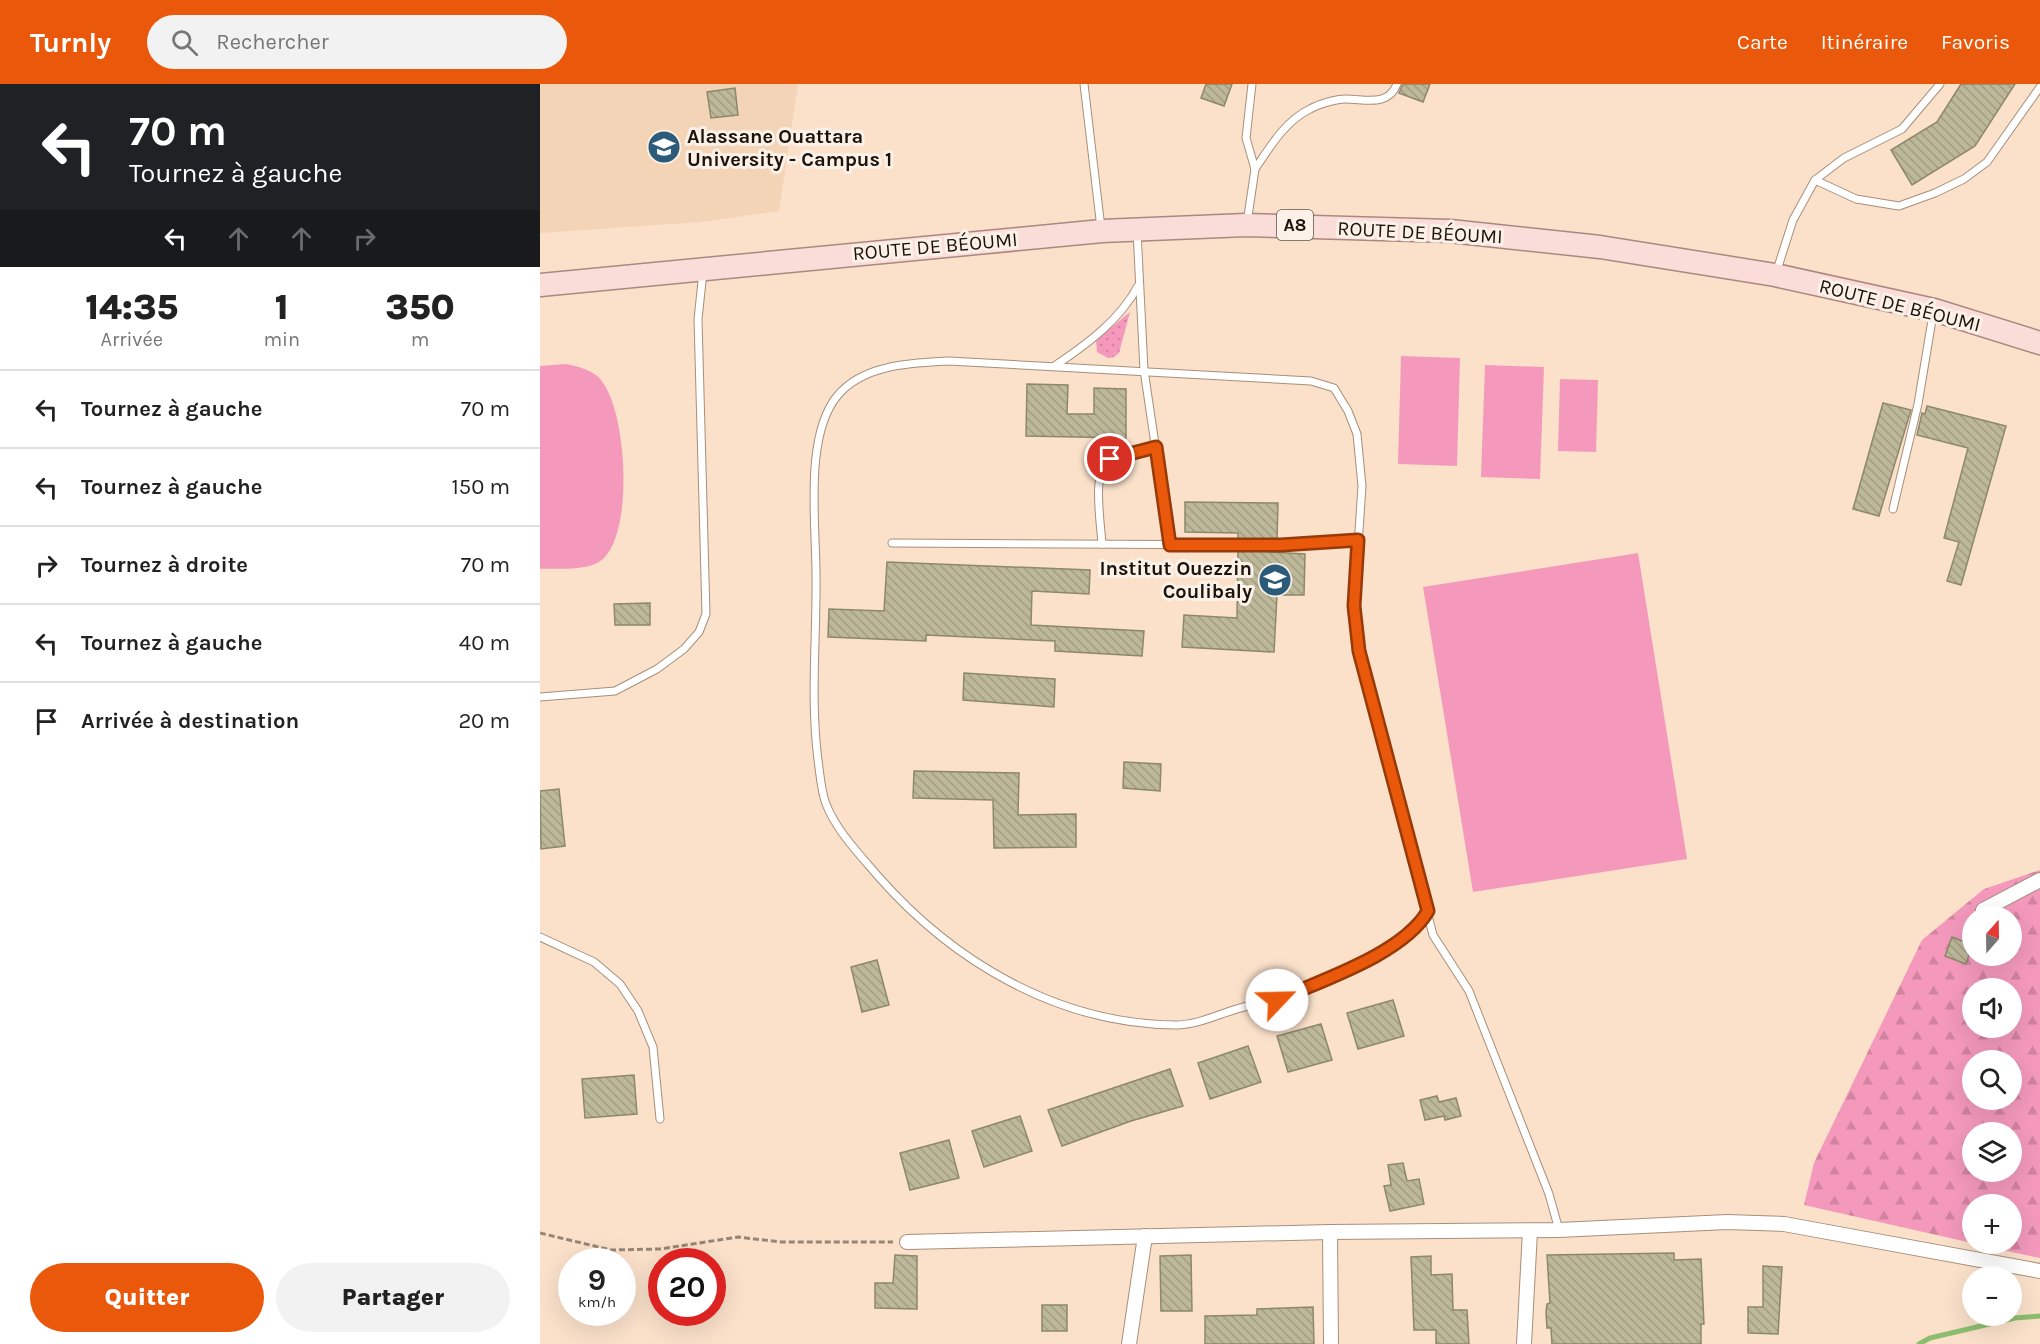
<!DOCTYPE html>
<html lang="fr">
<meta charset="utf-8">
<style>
body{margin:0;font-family:Karla,sans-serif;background:#f2f2f2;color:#222;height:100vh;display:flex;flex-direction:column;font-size:22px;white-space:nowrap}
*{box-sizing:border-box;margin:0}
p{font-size:20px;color:#767676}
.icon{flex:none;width:33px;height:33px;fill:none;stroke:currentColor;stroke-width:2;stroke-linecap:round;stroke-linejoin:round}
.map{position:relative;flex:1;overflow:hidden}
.side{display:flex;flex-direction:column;background:#fff;width:540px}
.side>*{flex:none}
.banner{background:#202124;color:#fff;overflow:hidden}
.needle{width:39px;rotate:20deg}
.tools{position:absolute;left:1422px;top:822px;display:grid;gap:12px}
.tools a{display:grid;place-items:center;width:60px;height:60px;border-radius:50%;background:#fff;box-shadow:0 6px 24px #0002;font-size:30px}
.speed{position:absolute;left:18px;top:1164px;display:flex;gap:12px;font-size:30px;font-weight:700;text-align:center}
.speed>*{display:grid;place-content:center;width:78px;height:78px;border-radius:50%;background:#fff;box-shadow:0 6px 24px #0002;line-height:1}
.speed small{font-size:15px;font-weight:400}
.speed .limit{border:9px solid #d22;background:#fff;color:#111}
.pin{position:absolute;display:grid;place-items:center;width:51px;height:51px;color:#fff;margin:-26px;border:3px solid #fff;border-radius:50%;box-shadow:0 2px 6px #0007}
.me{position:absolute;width:66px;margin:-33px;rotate:66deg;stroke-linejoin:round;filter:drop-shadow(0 0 4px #0008)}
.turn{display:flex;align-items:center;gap:21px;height:126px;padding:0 30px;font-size:27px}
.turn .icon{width:78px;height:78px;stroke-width:2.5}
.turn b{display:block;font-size:42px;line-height:51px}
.lanes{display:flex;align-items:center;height:57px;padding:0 30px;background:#0003;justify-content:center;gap:30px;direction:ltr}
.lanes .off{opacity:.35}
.eta{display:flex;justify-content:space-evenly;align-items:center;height:102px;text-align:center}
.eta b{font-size:36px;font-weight:800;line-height:42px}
.button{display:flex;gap:12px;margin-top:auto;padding:12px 30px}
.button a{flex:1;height:69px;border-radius:36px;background:#ea580c;color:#fff;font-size:24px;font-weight:800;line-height:69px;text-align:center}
.button a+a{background:#f2f2f2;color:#222}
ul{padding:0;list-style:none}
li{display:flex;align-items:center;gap:18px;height:78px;padding:0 30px;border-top:2px solid #e0e0e0}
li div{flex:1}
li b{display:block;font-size:22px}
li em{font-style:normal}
header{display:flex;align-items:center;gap:36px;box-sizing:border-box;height:84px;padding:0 30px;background:#ea580c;color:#fff}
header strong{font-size:28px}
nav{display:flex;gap:33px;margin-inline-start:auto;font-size:21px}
.search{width:420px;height:54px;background:#f2f2f2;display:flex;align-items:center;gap:15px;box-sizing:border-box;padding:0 21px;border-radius:33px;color:#767676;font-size:22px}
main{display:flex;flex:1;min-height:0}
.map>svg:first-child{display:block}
.built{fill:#f3d4b7}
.grass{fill:url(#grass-dots)}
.forest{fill:url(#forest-firs);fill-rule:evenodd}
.garden{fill:#f499bc}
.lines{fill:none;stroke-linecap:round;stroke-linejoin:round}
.stream{stroke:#8dbe70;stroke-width:5}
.building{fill:url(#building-back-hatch);stroke:#8c886b;stroke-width:1.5}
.lane-casing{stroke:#a78f7a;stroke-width:9}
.street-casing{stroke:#a78f7a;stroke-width:16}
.primary-casing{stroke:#aa8880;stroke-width:25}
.path{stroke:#988675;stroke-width:3;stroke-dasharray:6 3;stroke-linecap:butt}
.lane{stroke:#fff;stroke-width:7}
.street{stroke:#fff;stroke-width:14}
.primary{stroke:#faddd9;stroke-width:22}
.route-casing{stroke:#983908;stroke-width:15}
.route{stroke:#ea580c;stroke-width:10}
.labels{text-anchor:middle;stroke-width:6;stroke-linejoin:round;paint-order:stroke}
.shield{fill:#fcf1e8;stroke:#5f564d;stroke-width:1.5}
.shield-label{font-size:18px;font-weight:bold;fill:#1c140b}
.poi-label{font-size:20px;font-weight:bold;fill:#1c140b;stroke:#fcf1e8;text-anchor:start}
.street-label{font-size:20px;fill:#1c140b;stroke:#fcf1e8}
</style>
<header>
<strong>Turnly</strong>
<div class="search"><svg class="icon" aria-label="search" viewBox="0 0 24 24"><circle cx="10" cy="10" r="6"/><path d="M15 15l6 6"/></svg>Rechercher</div>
<nav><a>Carte</a><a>Itinéraire</a><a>Favoris</a></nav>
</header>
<main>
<section class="side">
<div class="banner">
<div class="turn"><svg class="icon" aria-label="left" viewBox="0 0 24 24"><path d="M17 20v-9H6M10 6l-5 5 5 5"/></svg><div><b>70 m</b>Tournez à gauche</div></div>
<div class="lanes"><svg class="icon" aria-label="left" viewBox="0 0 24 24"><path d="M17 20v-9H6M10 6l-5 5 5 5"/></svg><svg class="icon off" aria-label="ahead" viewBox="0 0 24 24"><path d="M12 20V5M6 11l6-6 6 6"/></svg><svg class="icon off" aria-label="ahead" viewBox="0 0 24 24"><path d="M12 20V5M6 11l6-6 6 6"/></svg><svg class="icon off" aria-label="right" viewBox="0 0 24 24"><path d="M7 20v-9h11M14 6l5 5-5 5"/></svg></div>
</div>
<div class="eta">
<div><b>14:35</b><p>Arrivée</p></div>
<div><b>1</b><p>min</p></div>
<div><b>350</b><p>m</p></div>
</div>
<ul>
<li><svg class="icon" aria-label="left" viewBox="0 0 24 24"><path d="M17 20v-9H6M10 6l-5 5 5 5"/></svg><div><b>Tournez à gauche</b></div><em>70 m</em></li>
<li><svg class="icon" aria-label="left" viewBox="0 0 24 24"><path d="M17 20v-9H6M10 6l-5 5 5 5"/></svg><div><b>Tournez à gauche</b></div><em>150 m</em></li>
<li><svg class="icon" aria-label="right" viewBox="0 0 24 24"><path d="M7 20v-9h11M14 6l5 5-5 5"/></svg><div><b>Tournez à droite</b></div><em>70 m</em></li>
<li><svg class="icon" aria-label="left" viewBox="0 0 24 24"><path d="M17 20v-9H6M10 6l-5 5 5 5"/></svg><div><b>Tournez à gauche</b></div><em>40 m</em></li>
<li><svg class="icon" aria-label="arrive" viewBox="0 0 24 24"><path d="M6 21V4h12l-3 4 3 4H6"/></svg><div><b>Arrivée à destination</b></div><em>20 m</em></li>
</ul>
<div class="button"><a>Quitter</a><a>Partager</a></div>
</section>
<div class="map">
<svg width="1500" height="1260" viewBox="0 0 1500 1260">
<defs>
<pattern id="grass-dots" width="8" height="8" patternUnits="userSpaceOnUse" patternTransform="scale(1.5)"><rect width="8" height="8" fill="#f499bc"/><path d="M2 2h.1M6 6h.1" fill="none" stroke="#d183a0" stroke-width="1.8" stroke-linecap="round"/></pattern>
<pattern id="forest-firs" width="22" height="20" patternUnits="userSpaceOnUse" patternTransform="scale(1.5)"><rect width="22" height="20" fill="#f499bc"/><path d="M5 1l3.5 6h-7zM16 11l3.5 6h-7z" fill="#d183a0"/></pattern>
<pattern id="building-back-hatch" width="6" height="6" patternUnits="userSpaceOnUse" patternTransform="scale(1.5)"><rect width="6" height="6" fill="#bdb89a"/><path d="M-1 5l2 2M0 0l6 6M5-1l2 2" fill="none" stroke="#a29d83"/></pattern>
</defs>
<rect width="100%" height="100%" fill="#fbe1ca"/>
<path class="built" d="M0,0H258L239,127L161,138L0,149Z"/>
<path class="grass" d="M590,228L579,269L574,273L568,274L557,268L556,256Z"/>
<path class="forest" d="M1500,786V1174L1434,1160H1472V1120H1432V1159L1264,1121L1274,1079L1382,856L1444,805ZM1432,832H1472V872H1432ZM1432,904H1472V944H1432ZM1432,976H1472V1016H1432ZM1432,1048H1472V1088H1432Z"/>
<g class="garden">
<path d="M861,272L920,274L917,382L858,380Z"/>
<path d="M26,280C36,282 48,285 56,291C88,315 96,456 59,478C44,487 17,484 0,485V282Z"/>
<path d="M945,281L1004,283L1000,395L941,393Z"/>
<path d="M1020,295L1058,296L1056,368L1018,367Z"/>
<path d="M1098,469L1147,775L933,808L883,503Z"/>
</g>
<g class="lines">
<path class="stream" d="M1379,1260L1390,1254L1475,1234L1500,1232"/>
</g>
<g class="building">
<path d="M666,0H692L684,22L661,14Z"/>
<path d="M863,0H890L883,18L859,9Z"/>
<path d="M1421,0H1475L1435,62L1372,101L1351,66L1397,38Z"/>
<path d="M195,4L198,31L171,34L167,8Z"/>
<path d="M487,300L528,301L527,330H554V304L586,305V354L486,352Z"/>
<path d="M1343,319L1371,326L1339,432L1313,425Z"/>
<path d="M1387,322L1466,342L1421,501L1407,497L1419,458L1404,454L1428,364L1377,351L1382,329L1385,330Z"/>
<path d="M645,418L738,419L737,455H698V449L645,448Z"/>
<path d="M698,466L765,470L764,511H737L734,568L642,563L644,531L697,534Z"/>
<path d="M347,478L550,486L549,510L492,507L491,541L604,547L602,572L515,567V557L386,551V557L288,553L289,525L344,527Z"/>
<path d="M110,519V541H75L74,520Z"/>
<path d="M424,589L515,595L514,623L423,616Z"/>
<path d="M584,678L621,680L620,707L583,704Z"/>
<path d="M374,687L479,689L478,731L536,730V763L454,764L453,716L373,714Z"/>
<path d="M19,705L25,762L1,765L0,707Z"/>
<path d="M1412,853L1432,861L1426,880L1405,872Z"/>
<path d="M337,876L349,921L322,928L311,883Z"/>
<path d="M853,916L864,952L818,965L807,929Z"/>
<path d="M781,940L792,976L748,988L737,952Z"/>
<path d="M708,962L721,998L670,1015L658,979Z"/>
<path d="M630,985L643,1022L591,1037L522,1062L508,1026Z"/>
<path d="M94,991L97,1030L45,1034L42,995Z"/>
<path d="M897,1012L899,1018L916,1014L921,1032L905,1036L904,1032L885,1036L880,1016Z"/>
<path d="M480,1032L492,1067L444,1083L432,1047Z"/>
<path d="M409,1056L419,1094L370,1106L360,1069Z"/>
<path d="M863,1079L867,1097L879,1095L884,1120L850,1127L844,1102L851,1101L848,1081Z"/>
<path d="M1134,1169V1176L1161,1175L1164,1240H1161V1260H1012L1011,1244H1007L1006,1228L1007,1220L1010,1219L1007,1171Z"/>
<path d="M355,1171L377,1172V1225L335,1224V1199H353Z"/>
<path d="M651,1171L652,1227H621L620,1172Z"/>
<path d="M891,1172V1191L912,1190L913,1226H927L929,1260H896V1246H874L871,1173Z"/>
<path d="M1223,1182L1242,1183L1238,1250L1208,1249V1223H1223Z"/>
<rect x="502" y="1221" width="25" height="26"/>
<path d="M773,1223L774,1260H665V1232L717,1231V1225Z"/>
</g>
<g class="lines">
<defs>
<g id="lane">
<path d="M544,0L561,144"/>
<path d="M715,85C730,63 745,37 770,25C779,20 796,15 806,15C826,15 848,23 857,0"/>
<path d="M1275,96L1316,115L1359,122L1395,109L1424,95L1447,78L1500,3"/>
<path d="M707,139L715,85L706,54L712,0"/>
<path d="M597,147L604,286L630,461"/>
<path d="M1236,189L1253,136L1275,96L1304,74L1362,45L1400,0"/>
<path d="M516,281C547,260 580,236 598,202"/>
<path d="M1353,425L1378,320L1393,230"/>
<path d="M352,459L742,461L818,456"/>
<path d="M562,460C561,440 551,385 570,375C583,368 602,366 616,363"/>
<path d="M0,613L75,607L117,585L144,565L159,548L166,530L158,235L163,188"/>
<path d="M888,827C863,869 756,911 708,922C684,927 661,941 636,941C518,940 413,878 337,791C319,770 296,746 286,720C281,707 280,690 278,676C270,613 277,552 276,489C276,439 264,351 298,311C324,280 372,279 409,277L771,297L794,304L808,327L817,350L822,402L814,522L819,567L893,851L929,907L1009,1110L1019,1146"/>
<path d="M0,853L54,878L80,900L98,927L113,963L120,1035"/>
</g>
<g id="street">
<path d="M1443,826L1500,796"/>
<path d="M790,1148L791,1260"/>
<path d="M367,1158L790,1148L1019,1146L1187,1138L1244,1140L1500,1187"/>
<path d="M589,1260L605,1152"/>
<path d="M984,1260L990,1147"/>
</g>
<path id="primary" d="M0,201L562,147L706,141L910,147L1060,163L1235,191L1394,226L1500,259"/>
</defs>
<use href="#lane" class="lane-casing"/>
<use href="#street" class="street-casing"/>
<use href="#primary" class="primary-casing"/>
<path class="path" d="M0,1149L71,1166L120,1165L198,1153L241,1158H353"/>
<use href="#lane" class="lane"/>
<use href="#street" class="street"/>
<use href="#primary" class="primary"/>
</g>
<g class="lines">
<defs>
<path id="route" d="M570,375L616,363L630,461H741L818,456L814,522L819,567L888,827C863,870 782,896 737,916"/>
</defs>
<use href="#route" class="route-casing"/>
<use href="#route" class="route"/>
</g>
<defs>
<symbol id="university-disc" viewBox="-11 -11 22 22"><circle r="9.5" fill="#2b5b79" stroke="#fcf1e8"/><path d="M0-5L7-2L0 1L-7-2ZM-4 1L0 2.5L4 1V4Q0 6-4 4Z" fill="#fff"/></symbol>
<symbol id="school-disc" viewBox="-11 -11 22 22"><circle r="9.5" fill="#2b5b79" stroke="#fcf1e8"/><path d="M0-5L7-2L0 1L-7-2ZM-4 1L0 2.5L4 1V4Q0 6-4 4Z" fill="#fff"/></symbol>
</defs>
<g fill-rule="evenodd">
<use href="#university-disc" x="105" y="44" width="38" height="38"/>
<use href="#school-disc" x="716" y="477" width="38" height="38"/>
</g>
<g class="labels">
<rect class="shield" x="737" y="126" width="36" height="30" rx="4.5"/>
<g class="shield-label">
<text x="755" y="147">A8</text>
</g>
<g class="poi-label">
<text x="147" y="59">Alassane Ouattara<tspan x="147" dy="23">University - Campus 1</tspan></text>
<text x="712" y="491" text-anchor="end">Institut Ouezzin<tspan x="712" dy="23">Coulibaly</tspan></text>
</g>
<g class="street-label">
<text transform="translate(880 148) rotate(3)" y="7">ROUTE DE BÉOUMI</text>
<text transform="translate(395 162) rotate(-5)" y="7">ROUTE DE BÉOUMI</text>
<text transform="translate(1360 221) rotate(14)" y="7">ROUTE DE BÉOUMI</text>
</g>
</g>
</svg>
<div class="tools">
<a><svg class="needle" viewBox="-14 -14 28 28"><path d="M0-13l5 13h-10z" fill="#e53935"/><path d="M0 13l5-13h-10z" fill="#767676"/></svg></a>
<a><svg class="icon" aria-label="sound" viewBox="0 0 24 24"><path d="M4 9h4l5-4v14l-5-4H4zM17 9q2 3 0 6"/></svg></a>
<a><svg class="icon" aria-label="search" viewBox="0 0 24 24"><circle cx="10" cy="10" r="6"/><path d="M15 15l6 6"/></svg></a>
<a><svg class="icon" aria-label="layers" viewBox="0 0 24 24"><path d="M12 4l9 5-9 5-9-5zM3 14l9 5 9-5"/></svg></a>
<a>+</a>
<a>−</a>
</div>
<div class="speed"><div>9<small>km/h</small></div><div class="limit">20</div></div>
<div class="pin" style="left:570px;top:375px;background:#d93025"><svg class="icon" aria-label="arrive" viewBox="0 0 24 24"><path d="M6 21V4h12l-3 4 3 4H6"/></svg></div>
<svg class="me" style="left:737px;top:916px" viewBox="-20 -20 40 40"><circle r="19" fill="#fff"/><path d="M0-13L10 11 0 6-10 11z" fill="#ea580c"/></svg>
</div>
</main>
